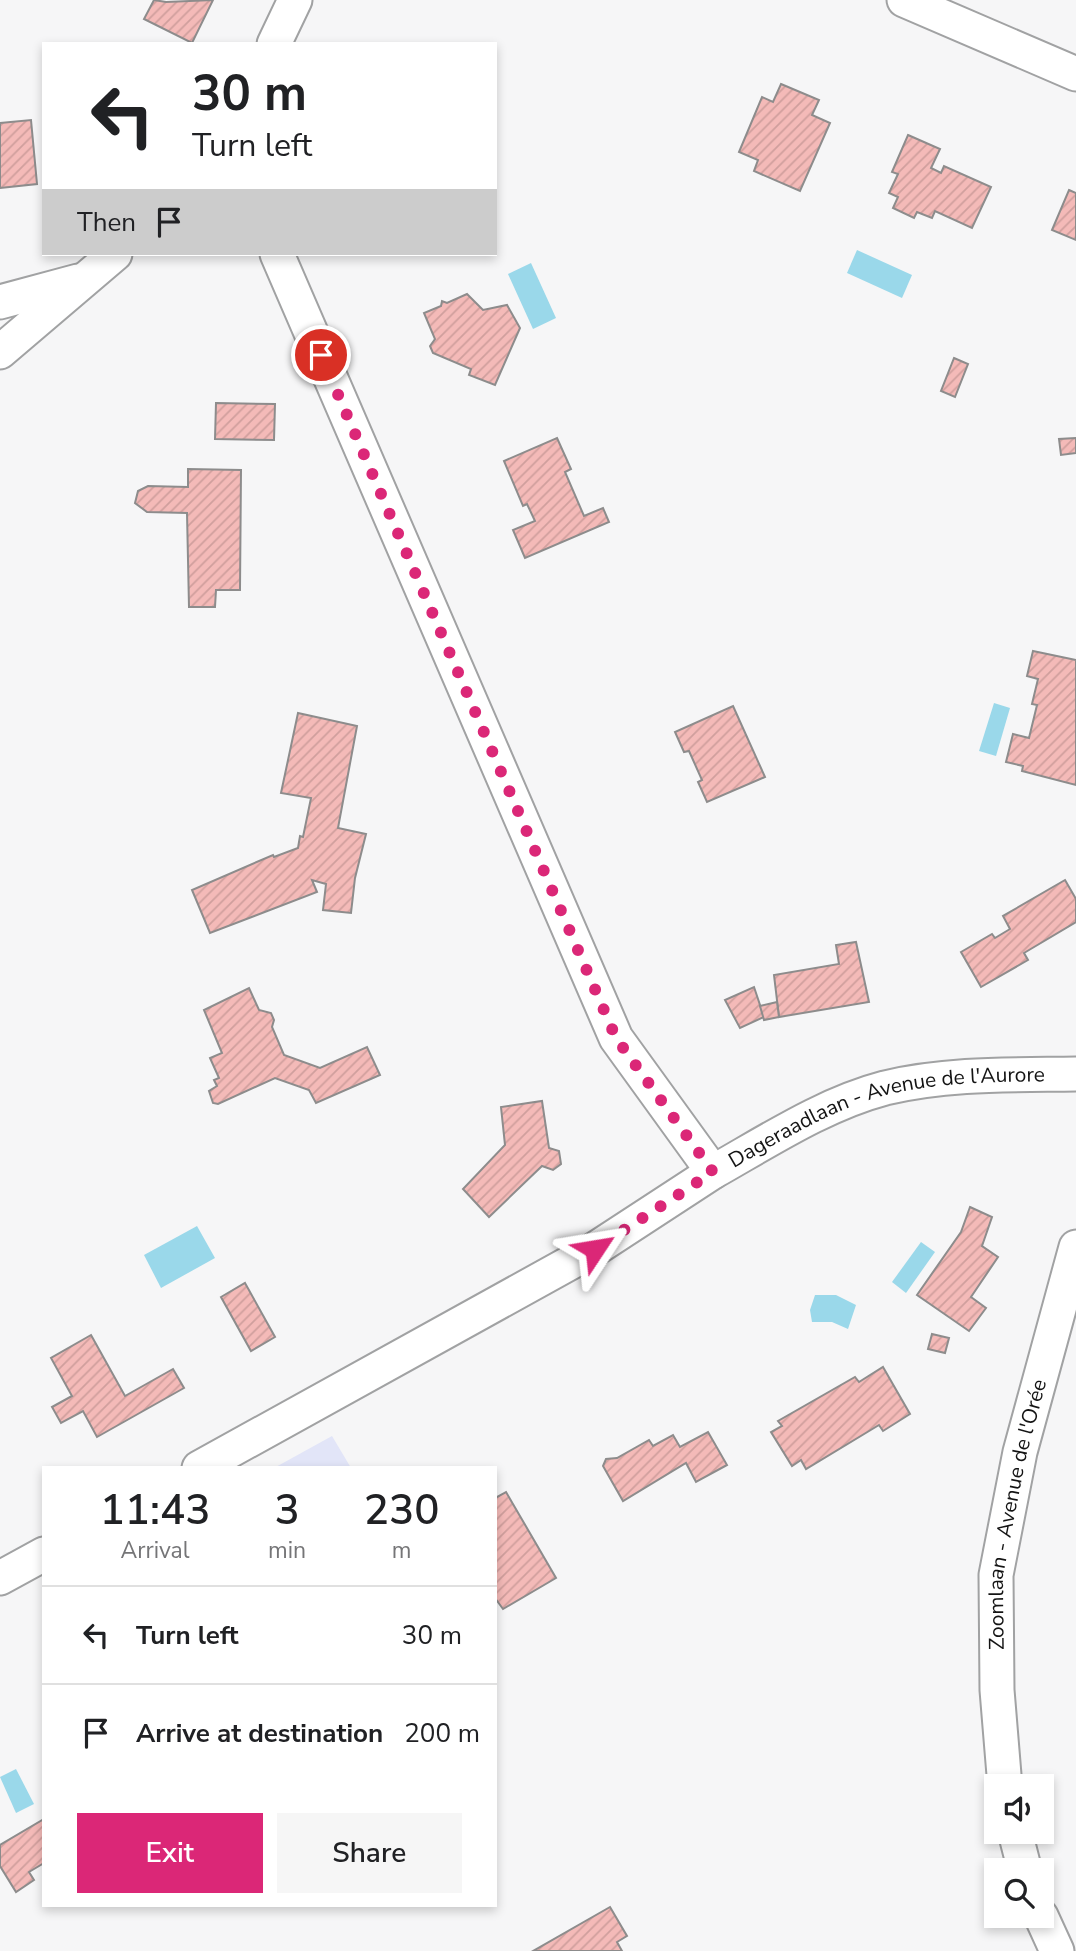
<!DOCTYPE html>
<meta charset="utf-8">
<style>
body{margin:0;font-family:"Nunito Sans",sans-serif;background:#f6f6f6;color:#202124;height:100vh;display:flex;flex-direction:column;font-size:26px;white-space:nowrap}
*{box-sizing:border-box;margin:0}
p{font-size:23px;color:#757577}
.icon{flex:none;width:38px;height:38px;fill:none;stroke:currentColor;stroke-width:2;stroke-linecap:round;stroke-linejoin:round}
.map{position:relative;flex:1;overflow:hidden}
.panel{position:absolute;left:42px;top:1466px;width:455px;height:441px;display:flex;flex-direction:column;background:#fff;border-radius:0px;box-shadow:0 4px 10px #0003}
.panel>*{flex:none}
.top-card{position:absolute;left:42px;top:42px;width:455px;height:214px;border-radius:0px;box-shadow:0 4px 10px #0003;background:#fff;color:#202124;overflow:hidden}
.fabs{position:absolute;left:984px;top:1774px;display:grid;gap:14px}
.fabs a{display:grid;place-items:center;width:70px;height:70px;border-radius:0px;background:#fff;box-shadow:0 4px 10px #0003;font-size:35px}
.pin{position:absolute;display:grid;place-items:center;width:60px;height:60px;color:#fff;margin:-30px;border:4px solid #fff;border-radius:50%;box-shadow:0 2px 7px #0007}
.me{position:absolute;width:77px;margin:-38px;rotate:57deg;stroke-linejoin:round;filter:drop-shadow(0 0 5px #0008)}
.turn{display:flex;align-items:center;gap:24px;height:147px;padding:0 35px;font-size:32px}
.turn .icon{width:91px;height:91px;stroke-width:2.5}
.turn b{display:block;font-size:49px;line-height:60px}
.then{display:flex;align-items:center;height:66px;padding:0 35px;background:#0003;gap:14px;font-size:26px}
.eta{display:flex;justify-content:space-evenly;align-items:center;height:119px;text-align:center}
.eta b{font-size:42px;font-weight:600;line-height:49px}
.primary-button{display:flex;gap:14px;margin-top:auto;padding:14px 35px}
.primary-button a{flex:1;height:80px;border-radius:0px;background:#db2777;color:#fff;font-size:28px;font-weight:600;line-height:80px;text-align:center}
.primary-button a+a{background:#f6f6f6;color:#202124}
ul{padding:0;list-style:none}
li{display:flex;align-items:center;gap:21px;height:98px;padding:0 35px;border-top:2px solid #e0e0e0}
li div{flex:1}
li b{display:block;font-size:26px}
li em{font-style:normal}
.map>svg:first-child{display:block}
.green{fill:#e2e5f8}
.water{fill:#9ad8ea}
.building{fill:url(#building-hatch);stroke:#8d8c8c;stroke-width:2}
.lines{fill:none;stroke-linecap:round;stroke-linejoin:round}
.minor-casing{stroke:#a1a2a3;stroke-width:37}
.minor{stroke:#fff;stroke-width:33}
.route{stroke:#db2777;stroke-width:12;stroke-dasharray:0 21.6}
.labels{text-anchor:middle;stroke-width:6;stroke-linejoin:round;paint-order:stroke}
.street-label{font-size:21px;fill:#141414;stroke:#f6f6f7}
</style>
<div class="map">
<svg width="1076" height="1951" viewBox="0 0 1076 1951">
<defs>
<pattern id="building-hatch" width="6" height="6" patternUnits="userSpaceOnUse" patternTransform="scale(1.75)"><rect width="6" height="6" fill="#f4bab8"/><path d="M-1 1l2-2M0 6l6-6M5 7l2-2" fill="none" stroke="#d09f9d"/></pattern>
</defs>
<rect width="100%" height="100%" fill="#f6f6f7"/>
<path class="green" d="M332,1436L351,1468H274Z"/>
<g class="water">
<path d="M857,250L912,275L902,298L847,273Z"/>
<path d="M531,263L556,318L533,329L508,274Z"/>
<path d="M994,703L1010,708L996,756L979,751Z"/>
<path d="M197,1226L215,1258L161,1288L144,1255Z"/>
<path d="M921,1242L935,1252L906,1293L892,1282Z"/>
<path d="M815,1295H836L856,1305L848,1329L832,1322H812L810,1310Z"/>
<path d="M16,1769L34,1804L16,1813L0,1777Z"/>
</g>
<g class="building">
<path d="M154,0L166,2L213,0L192,43L144,19Z"/>
<path d="M781,84L819,100L812,115L830,123L800,191L754,171L758,160L739,152L762,97L773,102Z"/>
<path d="M31,120L37,184L0,188V123Z"/>
<path d="M908,135L940,149L931,168L941,173L944,166L991,187L972,228L935,211L932,218L917,212L914,218L893,208L898,197L889,193L898,174L892,172Z"/>
<path d="M1069,190L1076,193V240L1052,230Z"/>
<path d="M467,294L483,310L507,305L520,328L495,385L469,375L471,369L433,353L430,346L435,339L424,313L441,306L442,301L447,303Z"/>
<path d="M954,358L968,364L955,397L941,391Z"/>
<path d="M216,403L275,404L274,440L215,439Z"/>
<path d="M557,438L571,469L565,472L584,516L603,508L609,522L525,558L513,530L535,521L527,504L523,506L504,461Z"/>
<path d="M1076,438V453L1061,455L1059,439Z"/>
<path d="M188,469L241,470L240,590H216L215,607H189L187,513L147,512L135,503L138,491L148,486L188,487Z"/>
<path d="M1033,651L1076,660V785L1022,771L1023,766L1006,762L1013,734L1029,738L1037,705L1032,704L1038,679L1027,676Z"/>
<path d="M733,706L765,777L707,802L698,782L702,780L689,751L684,752L675,732Z"/>
<path d="M298,713L357,726L338,828L366,834L355,878L351,913L323,910L326,884L312,880L317,892L210,933L192,890L273,855L274,857L298,848L300,836L303,837L311,798L281,793Z"/>
<path d="M1065,880L1076,899V922L1024,953L1028,960L981,987L961,952L992,934L995,938L1010,929L1003,916Z"/>
<path d="M856,942L869,1002L779,1017L774,975L839,964L836,945Z"/>
<path d="M754,987L764,1017L740,1028L725,1000Z"/>
<path d="M249,988L259,1010L271,1013L274,1020L272,1027L284,1055L320,1068L367,1047L380,1075L316,1103L309,1090L275,1078L218,1104L213,1103L209,1091L217,1086L214,1080L219,1078L210,1058L222,1053L204,1010Z"/>
<path d="M777,1002L779,1017L764,1020L760,1006Z"/>
<path d="M542,1101L549,1148L559,1151L561,1164L553,1170L542,1166L489,1217L463,1189L505,1145L501,1107Z"/>
<path d="M970,1207L992,1217L982,1246L998,1257L971,1297L986,1308L969,1331L917,1295L961,1232Z"/>
<path d="M245,1283L275,1337L251,1351L221,1297Z"/>
<path d="M932,1334L949,1338L945,1353L928,1349Z"/>
<path d="M91,1335L125,1396L173,1369L184,1388L97,1437L83,1411L61,1423L52,1407L72,1396L51,1358Z"/>
<path d="M883,1367L910,1414L883,1431L879,1425L806,1469L801,1460L792,1466L771,1432L782,1426L778,1421L855,1377L859,1382Z"/>
<path d="M708,1432L727,1465L696,1482L686,1463L623,1501L603,1466L606,1459L617,1458L649,1440L653,1446L673,1435L680,1447Z"/>
<path d="M506,1492L556,1578L503,1609L495,1598V1498Z"/>
<path d="M44,1819V1863L29,1872L34,1880L16,1892L0,1866V1845Z"/>
<path d="M610,1907L627,1936L617,1942L622,1951H533Z"/>
</g>
<g class="lines">
<defs>
<g id="minor">
<path d="M904,0L1076,74"/>
<path d="M274,44L295,0"/>
<path id="s1" d="M277,254L616,1038L713,1172C768,1141 824,1104 885,1088C948,1073 1012,1075 1076,1074"/>
<path d="M0,302L78,281"/>
<path d="M0,352L115,254"/>
<path d="M199,1468L595,1249L713,1172"/>
<path d="M0,1578L44,1554"/>
<path id="s2" d="M1005,1787L997,1690L996,1575L1020,1452L1076,1247"/>
<path d="M1015,1832L1025,1871"/>
<path d="M1041,1916L1057,1951"/>
</g>
</defs>
<use href="#minor" class="minor-casing"/>
<use href="#minor" class="minor"/>
</g>
<g class="lines">
<path class="route" d="M321,355L616,1038L713,1172L595,1249"/>
</g>
<g class="labels">
<g class="street-label">
<text dy="7" stroke="none"><textPath href="#s1" startOffset="1206">Dageraadlaan - Avenue de l'Aurore</textPath></text>
<text dy="7" stroke="none"><textPath href="#s2" startOffset="275">Zoomlaan - Avenue de l'Orée</textPath></text>
</g>
</g>
</svg>
<div class="fabs">
<a><svg class="icon" aria-label="sound" viewBox="0 0 24 24"><path d="M4 9h4l5-4v14l-5-4H4zM17 9q2 3 0 6"/></svg></a>
<a><svg class="icon" aria-label="search" viewBox="0 0 24 24"><circle cx="10" cy="10" r="6"/><path d="M15 15l6 6"/></svg></a>
</div>
<div class="pin" style="left:321px;top:355px;background:#d93025"><svg class="icon" aria-label="arrive" viewBox="0 0 24 24"><path d="M6 21V4h12l-3 4 3 4H6"/></svg></div>
<svg class="me" style="left:595px;top:1249px" viewBox="-20 -20 40 40"><path d="M0-17L14 15 0 8-14 15z" fill="#db2777" stroke="#fff" stroke-width="4"/></svg>
<div class="top-card">
<div class="turn"><svg class="icon" aria-label="left" viewBox="0 0 24 24"><path d="M17 20v-9H6M10 6l-5 5 5 5"/></svg><div><b>30 m</b>Turn left</div></div>
<div class="then">Then<svg class="icon" aria-label="arrive" viewBox="0 0 24 24"><path d="M6 21V4h12l-3 4 3 4H6"/></svg></div>
</div>
<section class="panel">
<div class="eta">
<div><b>11:43</b><p>Arrival</p></div>
<div><b>3</b><p>min</p></div>
<div><b>230</b><p>m</p></div>
</div>
<ul>
<li><svg class="icon" aria-label="left" viewBox="0 0 24 24"><path d="M17 20v-9H6M10 6l-5 5 5 5"/></svg><div><b>Turn left</b></div><em>30 m</em></li>
<li><svg class="icon" aria-label="arrive" viewBox="0 0 24 24"><path d="M6 21V4h12l-3 4 3 4H6"/></svg><div><b>Arrive at destination</b></div><em>200 m</em></li>
</ul>
<div class="primary-button"><a>Exit</a><a>Share</a></div>
</section>
</div>
